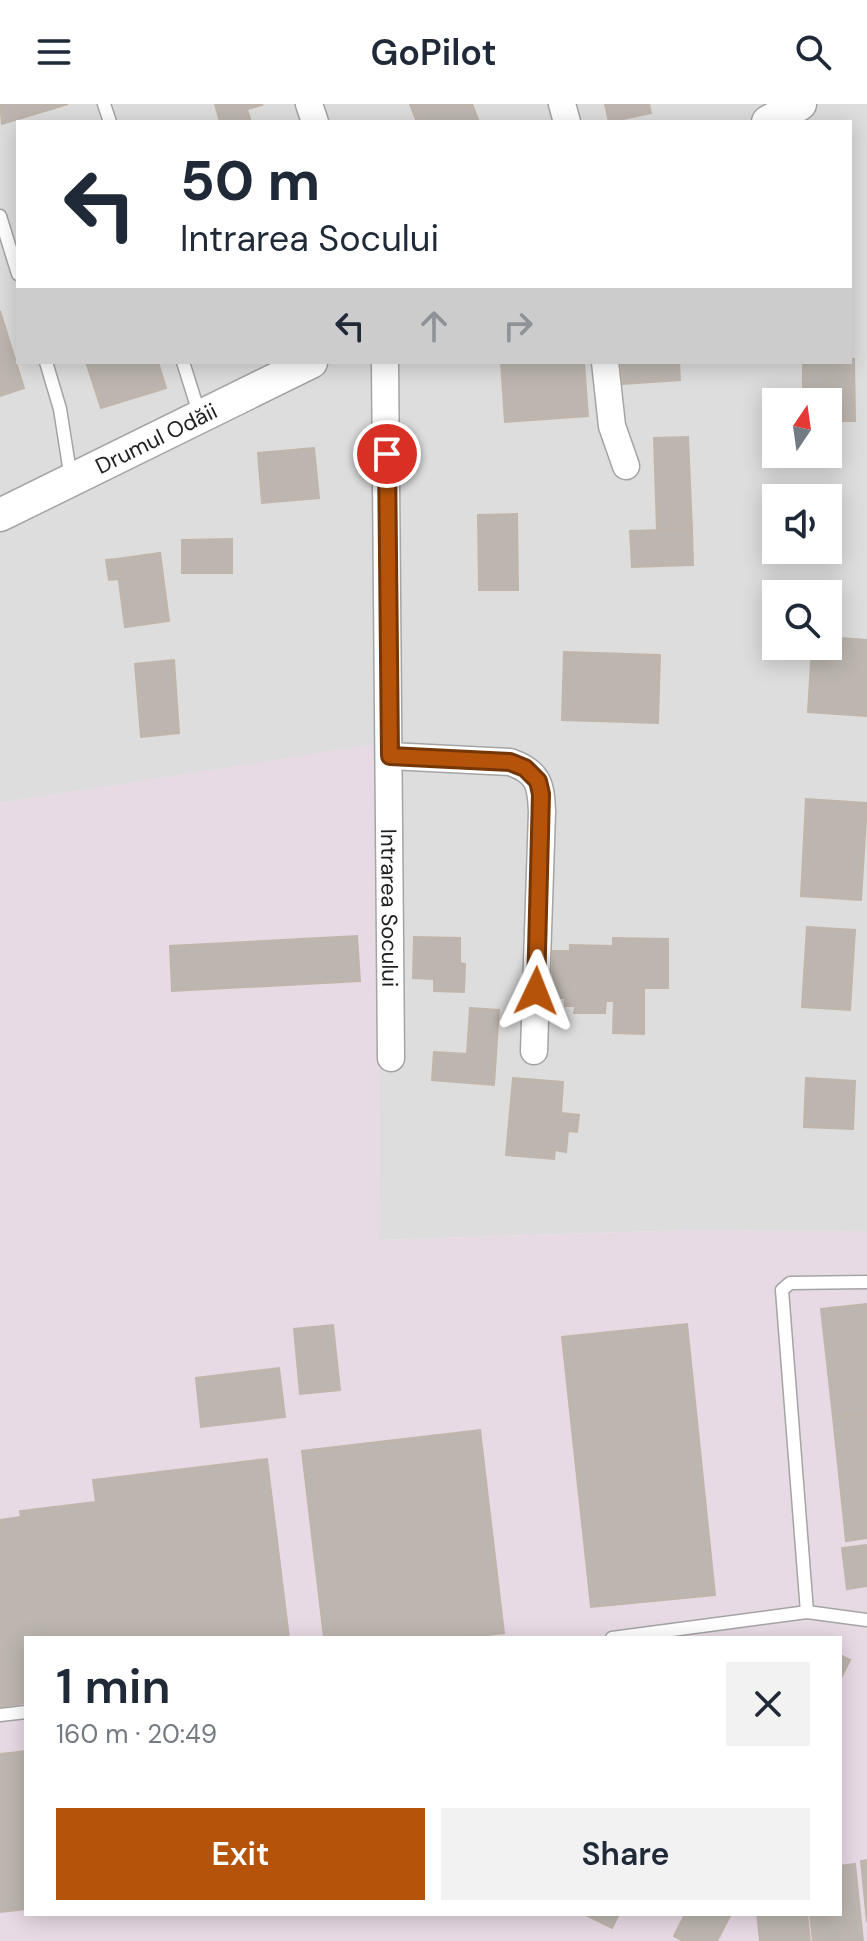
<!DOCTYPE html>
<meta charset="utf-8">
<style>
body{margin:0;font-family:"DM Sans",sans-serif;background:#f2f2f3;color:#1f2937;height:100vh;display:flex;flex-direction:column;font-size:30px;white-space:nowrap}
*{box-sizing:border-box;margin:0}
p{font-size:26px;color:#747a83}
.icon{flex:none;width:44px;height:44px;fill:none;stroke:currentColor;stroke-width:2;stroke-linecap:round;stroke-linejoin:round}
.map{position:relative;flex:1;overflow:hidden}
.panel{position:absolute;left:24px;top:1532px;width:818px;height:280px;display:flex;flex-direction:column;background:#fff;border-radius:0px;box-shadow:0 4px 20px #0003}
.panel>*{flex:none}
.hud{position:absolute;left:16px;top:16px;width:836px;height:244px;border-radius:0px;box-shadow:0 4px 20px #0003;background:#fff;color:#1f2937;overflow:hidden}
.needle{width:52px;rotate:13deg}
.fabs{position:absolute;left:762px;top:284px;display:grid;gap:16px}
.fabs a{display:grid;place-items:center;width:80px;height:80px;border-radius:0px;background:#fff;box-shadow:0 4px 20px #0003;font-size:40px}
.pin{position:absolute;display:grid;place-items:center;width:68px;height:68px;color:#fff;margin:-34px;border:4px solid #fff;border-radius:50%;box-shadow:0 2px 8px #0007}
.me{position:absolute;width:88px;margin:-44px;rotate:2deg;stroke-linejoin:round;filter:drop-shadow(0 0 6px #0008)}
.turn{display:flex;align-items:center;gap:28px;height:168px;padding:0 32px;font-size:36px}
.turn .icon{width:104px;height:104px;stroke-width:2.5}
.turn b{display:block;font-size:56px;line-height:68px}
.lanes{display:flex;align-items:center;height:76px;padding:0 32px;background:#0003;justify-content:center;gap:40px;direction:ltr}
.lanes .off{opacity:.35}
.round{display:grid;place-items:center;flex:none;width:84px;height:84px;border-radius:0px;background:#f2f2f3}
.head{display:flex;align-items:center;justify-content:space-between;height:136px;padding:0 32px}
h1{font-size:48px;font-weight:600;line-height:60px}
.cta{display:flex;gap:16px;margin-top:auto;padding:16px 32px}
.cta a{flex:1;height:92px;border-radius:0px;background:#b45309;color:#fff;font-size:32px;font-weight:600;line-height:92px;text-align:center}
.cta a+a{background:#f2f2f3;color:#1f2937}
header{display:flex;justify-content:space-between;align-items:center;height:104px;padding:0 32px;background:#fff;font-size:36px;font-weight:600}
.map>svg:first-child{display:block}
.residential{fill:#dedddd;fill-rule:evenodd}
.industrial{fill:#e8dae5;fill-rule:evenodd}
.building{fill:#bdb6b0;stroke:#c0b5ab;stroke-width:2}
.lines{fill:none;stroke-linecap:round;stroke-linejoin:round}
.service-casing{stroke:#a4a4a4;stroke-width:15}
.minor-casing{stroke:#a4a4a4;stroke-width:29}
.tertiary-casing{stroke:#a4a4a4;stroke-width:35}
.service{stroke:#fff;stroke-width:12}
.minor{stroke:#fff;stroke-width:26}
.tertiary{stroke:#fff;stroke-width:32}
.route-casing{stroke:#753606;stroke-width:20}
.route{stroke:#b45309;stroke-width:14}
.labels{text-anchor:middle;stroke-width:7;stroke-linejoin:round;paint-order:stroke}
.street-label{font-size:22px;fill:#202020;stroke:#fff}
</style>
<header><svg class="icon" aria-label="menu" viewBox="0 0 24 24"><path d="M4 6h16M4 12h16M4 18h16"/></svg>GoPilot<svg class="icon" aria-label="search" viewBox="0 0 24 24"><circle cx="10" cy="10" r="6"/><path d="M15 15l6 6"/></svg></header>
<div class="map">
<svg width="867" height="1837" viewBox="0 0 867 1837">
<rect width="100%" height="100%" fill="#f0ede8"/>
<path class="residential" d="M0,0H867V1127L690,1126L379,1136L378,907L383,640L0,699ZM18,18H850V258H18ZM776,298H828V350H776ZM776,394H828V446H776ZM776,490H828V542H776Z"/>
<path class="industrial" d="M383,639L378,907L379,1136L690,1126L867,1127V1837H0V699ZM26,1534H840V1810H26Z"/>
<g class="building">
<path d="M0,0H68L2,20Z"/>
<path d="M215,0H261L262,1L247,5L251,18H220Z"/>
<path d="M410,0H472L479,18H417Z"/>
<path d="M605,0H649L651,9L609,18Z"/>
<path d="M0,207L24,284L0,292Z"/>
<path d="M850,255H854L855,317H828V298H803V258H850Z"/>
<path d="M86,258H158L166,284L101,304Z"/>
<path d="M501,258H584L588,312L505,318Z"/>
<path d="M621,258H679L680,276L623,280Z"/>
<path d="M688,333L692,425L657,426L654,334Z"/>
<path d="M314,344L319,394L262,399L258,349Z"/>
<path d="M517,410L518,486H479L478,411Z"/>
<path d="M692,425L693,461L632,463L630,427Z"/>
<path d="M232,435V469H182V436Z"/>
<path d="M160,449L169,517L125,523L116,455Z"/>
<path d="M116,455L119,475L109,476L106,456Z"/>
<path d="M828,533L867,536V612L808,608L812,542H828Z"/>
<path d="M564,548L660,551L658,619L562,616Z"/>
<path d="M174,556L179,629L141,633L135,560Z"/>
<path d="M806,695L867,699L861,796L801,792Z"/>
<path d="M807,823L855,826L850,906L802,903Z"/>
<path d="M357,832L360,877L172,887L170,842Z"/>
<path d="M414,833L460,834V859L465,860L464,888L434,887V875L413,874Z"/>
<path d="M613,834L668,835V884H644V930L613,929L614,897H606L605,909H574L575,902H565V894H552L553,847H570V841L613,842Z"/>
<path d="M470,904L499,906L494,981L432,976L434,948L467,950Z"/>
<path d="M513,974L563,978L561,1009L579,1011L577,1028L568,1027L566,1048L555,1046L554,1055L506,1051Z"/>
<path d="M806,974L855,977L853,1025L804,1023Z"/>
<path d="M867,1200V1310L833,1313L821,1205Z"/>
<path d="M687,1220L715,1491L591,1503L562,1233Z"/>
<path d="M333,1221L340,1286L300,1290L294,1225Z"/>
<path d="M279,1264L285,1313L201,1323L196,1274Z"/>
<path d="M867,1310V1434L846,1437L833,1313Z"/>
<path d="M480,1326L504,1529L459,1534H324L302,1347Z"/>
<path d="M267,1355L289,1534H26V1599L0,1603V1416L21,1413L20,1407L96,1398L93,1376Z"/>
<path d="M867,1441V1482L847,1485L842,1444Z"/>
<path d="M840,1551L850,1556L840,1576Z"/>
<path d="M26,1647V1805L0,1808V1650Z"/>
<path d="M867,1756V1818L861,1757Z"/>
<path d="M855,1760L863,1837H813L810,1810H840V1762Z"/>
<path d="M584,1810H619L612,1824Z"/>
<path d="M685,1810H731L717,1837H683L674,1832Z"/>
<path d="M757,1810H807L810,1837H760Z"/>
</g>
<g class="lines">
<defs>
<g id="service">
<path d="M104,0L110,18"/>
<path d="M0,112L18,170"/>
<path d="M46,258L60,305L71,375"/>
<path d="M183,258L200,312"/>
<path d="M807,1508L782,1186L790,1179L867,1178"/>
<path d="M612,1534L807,1508L867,1516"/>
<path d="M0,1611L26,1608"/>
</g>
<g id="minor">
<path d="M309,0L315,18"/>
<path d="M562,0L567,18"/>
<path id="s1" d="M385,258L391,954"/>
<path d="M605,258L612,322L626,362"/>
<path d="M390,652L510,658C538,668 541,679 542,708L534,947"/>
</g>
<g id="tertiary">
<path d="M768,18L800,0"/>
<path id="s2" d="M0,411L311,258"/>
</g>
</defs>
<use href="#service" class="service-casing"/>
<use href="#minor" class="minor-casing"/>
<use href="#tertiary" class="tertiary-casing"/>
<use href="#service" class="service"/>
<use href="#minor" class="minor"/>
<use href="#tertiary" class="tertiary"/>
</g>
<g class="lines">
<defs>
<path id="route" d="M387,350L390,652L510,658L525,664L538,677L541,690L536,887"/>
</defs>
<use href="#route" class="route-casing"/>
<use href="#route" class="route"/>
</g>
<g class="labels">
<g class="street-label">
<text dy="8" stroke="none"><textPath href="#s2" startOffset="174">Drumul Odăii</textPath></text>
<text dy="8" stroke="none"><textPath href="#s1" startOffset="546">Intrarea Socului</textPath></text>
</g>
</g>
</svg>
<div class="fabs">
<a><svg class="needle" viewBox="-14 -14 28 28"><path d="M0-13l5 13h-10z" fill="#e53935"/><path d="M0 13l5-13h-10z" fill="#747a83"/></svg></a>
<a><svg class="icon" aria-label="sound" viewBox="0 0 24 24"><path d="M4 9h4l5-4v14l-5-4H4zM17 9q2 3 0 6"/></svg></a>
<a><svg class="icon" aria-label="search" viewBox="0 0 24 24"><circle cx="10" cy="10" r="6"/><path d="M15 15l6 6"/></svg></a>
</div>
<div class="pin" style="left:387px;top:350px;background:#d93025"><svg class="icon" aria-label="arrive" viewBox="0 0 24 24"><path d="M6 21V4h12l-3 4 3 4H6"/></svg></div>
<svg class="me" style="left:536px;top:887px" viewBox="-20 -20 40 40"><path d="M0-17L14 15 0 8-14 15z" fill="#b45309" stroke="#fff" stroke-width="4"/></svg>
<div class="hud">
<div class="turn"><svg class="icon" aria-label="left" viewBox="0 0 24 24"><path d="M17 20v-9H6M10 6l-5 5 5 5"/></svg><div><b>50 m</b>Intrarea Socului</div></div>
<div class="lanes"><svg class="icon" aria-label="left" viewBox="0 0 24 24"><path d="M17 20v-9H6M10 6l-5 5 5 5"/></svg><svg class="icon off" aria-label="ahead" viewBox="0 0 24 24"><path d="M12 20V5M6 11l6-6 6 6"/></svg><svg class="icon off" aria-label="right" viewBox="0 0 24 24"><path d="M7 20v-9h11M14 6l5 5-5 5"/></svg></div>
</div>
<section class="panel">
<div class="head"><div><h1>1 min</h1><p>160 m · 20:49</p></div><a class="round"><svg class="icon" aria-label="close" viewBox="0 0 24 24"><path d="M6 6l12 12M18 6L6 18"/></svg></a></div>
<div class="cta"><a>Exit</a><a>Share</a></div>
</section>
</div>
